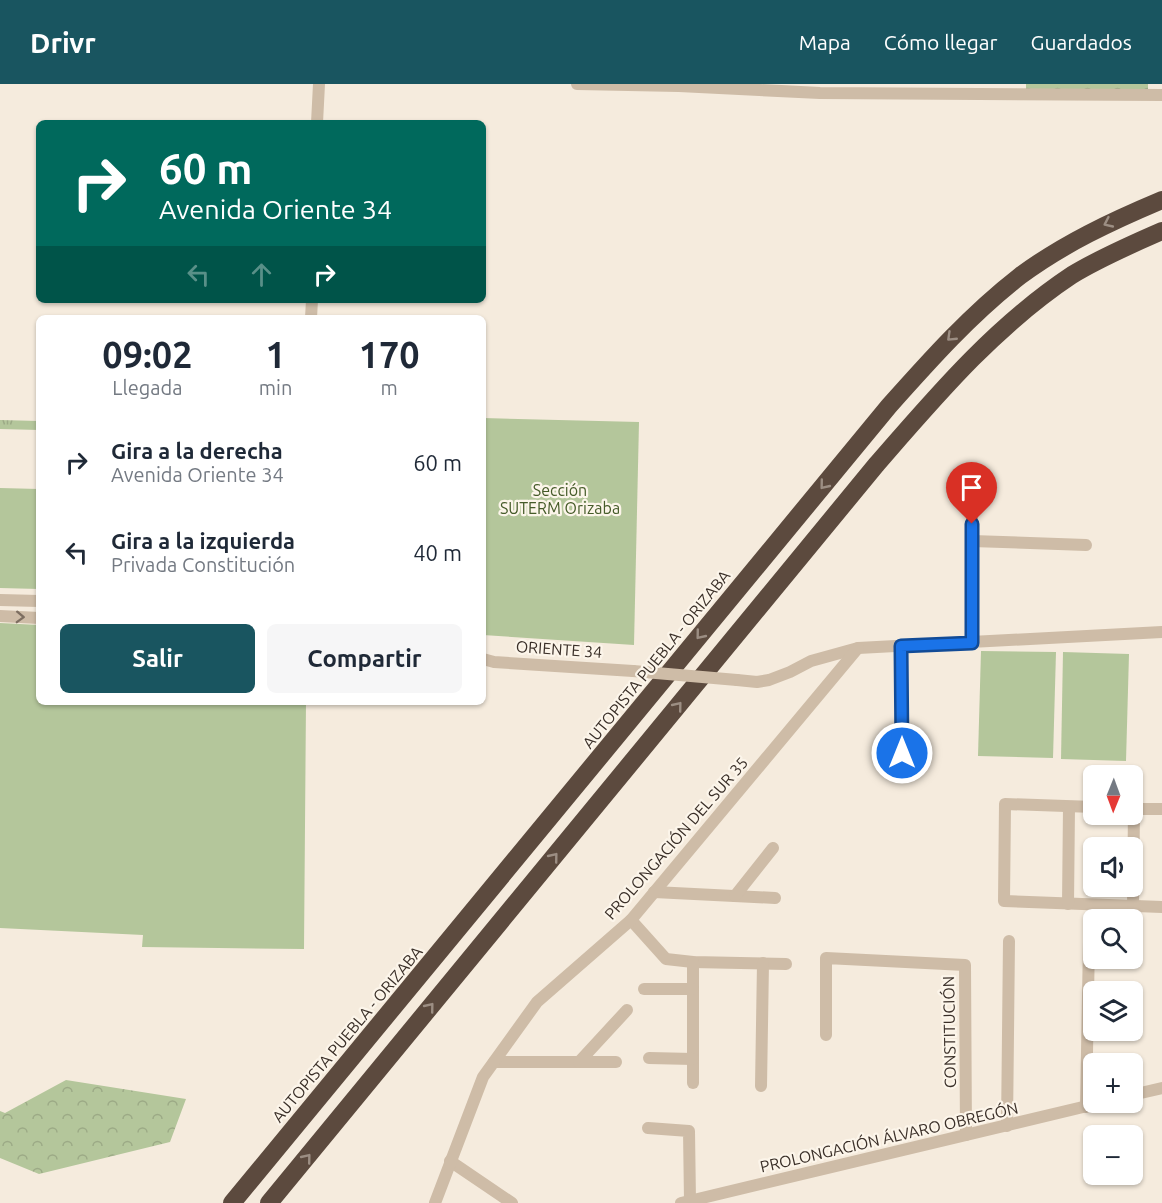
<!DOCTYPE html>
<html lang="es">
<meta charset="utf-8">
<style>
body{margin:0;font-family:Ubuntu,sans-serif;background:#f6f6f7;color:#1f2937;height:100vh;display:flex;flex-direction:column;font-size:22px;white-space:nowrap}
*{box-sizing:border-box;margin:0}
p{font-size:20px;color:#747a83}
.icon{flex:none;width:33px;height:33px;fill:none;stroke:currentColor;stroke-width:2;stroke-linecap:round;stroke-linejoin:round}
.map{position:relative;flex:1;overflow:hidden}
.side{position:absolute;left:36px;top:231px;width:450px;height:390px;display:flex;flex-direction:column;background:#fff;border-radius:9px;box-shadow:0 2px 4px #0004}
.side>*{flex:none}
.top-card{position:absolute;left:36px;top:36px;width:450px;height:183px;border-radius:9px;box-shadow:0 2px 4px #0004;background:#00695c;color:#fff;overflow:hidden}
.needle{width:39px;rotate:181deg}
.buttons{position:absolute;left:1083px;top:681px;display:grid;gap:12px}
.buttons a{display:grid;place-items:center;width:60px;height:60px;border-radius:9px;background:#fff;box-shadow:0 2px 4px #0004;font-size:30px}
.pin{position:absolute;display:grid;place-items:center;width:51px;height:51px;color:#fff;margin:-62px -26px;border-radius:50% 50% 50% 0;rotate:-45deg;box-shadow:0 0 6px #0007}
.pin .icon{rotate:45deg}
.me{position:absolute;width:66px;margin:-33px;rotate:0deg;stroke-linejoin:round;filter:drop-shadow(0 0 4px #0008)}
.turn{display:flex;align-items:center;gap:21px;height:126px;padding:0 24px;font-size:27px}
.turn .icon{width:78px;height:78px;stroke-width:2.5}
.turn b{display:block;font-size:42px;line-height:51px}
.lanes{display:flex;align-items:center;height:57px;padding:0 24px;background:#0003;justify-content:center;gap:30px;direction:ltr}
.lanes .off{opacity:.35}
.eta{display:flex;justify-content:space-evenly;align-items:center;height:102px;text-align:center}
.eta b{font-size:36px;font-weight:600;line-height:42px}
.button{display:flex;gap:12px;margin-top:auto;padding:12px 24px}
.button a{flex:1;height:69px;border-radius:9px;background:#195560;color:#fff;font-size:24px;font-weight:600;line-height:69px;text-align:center}
.button a+a{background:#f6f6f7;color:#1f2937}
ul{padding:0;list-style:none}
li{display:flex;align-items:center;gap:18px;height:90px;padding:0 24px}
li div{flex:1}
li b{display:block;font-size:22px}
li em{font-style:normal}
header{display:flex;align-items:center;gap:36px;box-sizing:border-box;height:84px;padding:0 30px;background:#195560;color:#fff}
header strong{font-size:28px}
nav{display:flex;gap:33px;margin-inline-start:auto;font-size:21px}
.map>svg:first-child{display:block}
.grass{fill:url(#grass-tufts)}
.forest{fill:url(#forest-crowns)}
.green{fill:#b4c69b}
.lines{fill:none;stroke-linecap:round;stroke-linejoin:round}
.street{stroke:#cebca7;stroke-width:12}
.highway{stroke:#5c4a3e;stroke-width:18}
.street-bridge{stroke:#cebca7;stroke-width:12}
.oneway{stroke:#9c8e83}
.oneway2{stroke:#7d6e61}
.route-casing{stroke:#114b97;stroke-width:15}
.route{stroke:#1a73e8;stroke-width:10}
.labels{text-anchor:middle;stroke-width:4.5;stroke-linejoin:round;paint-order:stroke}
.park-label{font-size:16px;fill:#455b29;stroke:#fcf5ea}
.street-label{font-size:16px;fill:#3a2f28;stroke:#fcf5ea}
</style>
<header>
<strong>Drivr</strong>
<nav><a>Mapa</a><a>Cómo llegar</a><a>Guardados</a></nav>
</header>
<div class="map">
<svg width="1162" height="1119" viewBox="0 0 1162 1119">
<defs>
<pattern id="grass-tufts" width="24" height="20" patternUnits="userSpaceOnUse" patternTransform="scale(1.5)"><rect width="24" height="20" fill="#b4c69b"/><path d="M3 7l-1-3M5 7V3M7 7l1-3M15 17l-1-3M17 17v-4M19 17l1-3" fill="none" stroke="#9caa86"/></pattern>
<pattern id="forest-crowns" width="20" height="18" patternUnits="userSpaceOnUse" patternTransform="scale(1.5)"><rect width="20" height="18" fill="#b4c69b"/><path d="M2 6a3 3 0 1 1 6 0M12 15a3 3 0 1 1 6 0" fill="none" stroke="#9caa86"/></pattern>
</defs>
<rect width="100%" height="100%" fill="#f5ebdd"/>
<path class="grass" d="M0,336L39,337V346L0,345Z"/>
<g class="forest">
<path d="M1026,0H1148V9L1026,6Z"/>
<path d="M66,996L186,1015L170,1058L39,1090L0,1074V1027L5,1029Z"/>
</g>
<g class="green">
<path d="M483,334L639,338L634,561L483,551Z"/>
<path d="M0,404L39,405V505L0,504Z"/>
<path d="M0,539L39,541V618H306L304,865L142,863L143,851L0,844Z"/>
<path d="M981,567L1056,568L1053,674L978,672Z"/>
<path d="M1063,568L1129,570L1126,677L1061,675Z"/>
</g>
<g class="lines">
<g class="street">
<path d="M577,0L679,2L820,9L1162,11"/>
<path d="M317,39L319,0"/>
<path d="M311,234L312,216"/>
<path d="M972,457L1086,461"/>
<path d="M0,516L39,517"/>
<path d="M0,532L39,534"/>
<path d="M972,559V422"/>
<path d="M901,562L902,669"/>
<path d="M483,575L494,578L633,587"/>
<path d="M737,596L757,598L769,596L790,588L811,577L858,564L1162,548"/>
<path d="M1094,723L1005,720L1004,817L1162,823"/>
<path d="M1132,725H1162"/>
<path d="M654,808L775,814"/>
<path d="M735,812L773,764"/>
<path d="M1068,820L1069,723"/>
<path d="M1133,822L1134,725"/>
<path d="M631,836L666,875L693,878L786,880"/>
<path d="M693,878V999"/>
<path d="M644,905H693"/>
<path d="M826,951V874L965,881L966,1051"/>
<path d="M649,974L693,975"/>
<path d="M494,978H616"/>
<path d="M579,978L627,926"/>
<path d="M761,1002L763,879"/>
<path d="M1132,1011L1162,1004"/>
<path d="M1086,1023L1089,858"/>
<path d="M1007,1042L1009,857"/>
<path d="M648,1044L689,1047L690,1117"/>
<path d="M450,1077L512,1119"/>
<path d="M435,1119L483,993L537,918L631,836L858,564"/>
<path d="M681,1119L1104,1018"/>
</g>
<g class="highway">
<path d="M232,1119L889,322C930,276 971,230 1020,192C1063,160 1112,137 1162,116"/>
<path d="M269,1119L876,381C936,312 995,242 1072,191C1100,174 1132,160 1162,147"/>
</g>
<path class="street-bridge" d="M633,587L737,596"/>
</g>
<defs><path id="oneway-chevron" d="M-2-3.5L2.5 0L-2 3.5" fill="none" stroke-width="1.6" stroke-linecap="round" stroke-linejoin="round" transform="scale(1.5)"/></defs>
<g class="oneway">
<use href="#oneway-chevron" transform="translate(1108 139) rotate(155)"/>
<use href="#oneway-chevron" transform="translate(951 253) rotate(136)"/>
<use href="#oneway-chevron" transform="translate(824 401) rotate(129)"/>
<use href="#oneway-chevron" transform="translate(700 551) rotate(129)"/>
<use href="#oneway-chevron" transform="translate(678 622) rotate(-51)"/>
<use href="#oneway-chevron" transform="translate(554 773) rotate(-51)"/>
<use href="#oneway-chevron" transform="translate(430 923) rotate(-51)"/>
<use href="#oneway-chevron" transform="translate(307 1074) rotate(-51)"/>
</g>
<use class="oneway2" href="#oneway-chevron" transform="translate(20 533) rotate(2)"/>
<g class="lines">
<defs>
<path id="route" d="M902,669L901,562L972,559V440"/>
</defs>
<use href="#route" class="route-casing"/>
<use href="#route" class="route"/>
</g>
<g class="labels">
<g class="park-label">
<text x="560" y="412">Sección<tspan x="560" dy="18">SUTERM Orizaba</tspan></text>
</g>
<g class="street-label">
<text transform="translate(559 565) rotate(4)" y="6">ORIENTE 34</text>
<text transform="translate(656 575) rotate(-51)" y="6">AUTOPISTA PUEBLA - ORIZABA</text>
<text transform="translate(676 754) rotate(-49)" y="6">PROLONGACIÓN DEL SUR 35</text>
<text transform="translate(949 948) rotate(-91)" y="6">CONSTITUCIÓN</text>
<text transform="translate(347 950) rotate(-50)" y="6">AUTOPISTA PUEBLA - ORIZABA</text>
<text transform="translate(889 1053) rotate(-13)" y="6">PROLONGACIÓN ÁLVARO OBREGÓN</text>
</g>
</g>
</svg>
<div class="buttons">
<a><svg class="needle" viewBox="-14 -14 28 28"><path d="M0-13l5 13h-10z" fill="#e53935"/><path d="M0 13l5-13h-10z" fill="#747a83"/></svg></a>
<a><svg class="icon" aria-label="sound" viewBox="0 0 24 24"><path d="M4 9h4l5-4v14l-5-4H4zM17 9q2 3 0 6"/></svg></a>
<a><svg class="icon" aria-label="search" viewBox="0 0 24 24"><circle cx="10" cy="10" r="6"/><path d="M15 15l6 6"/></svg></a>
<a><svg class="icon" aria-label="layers" viewBox="0 0 24 24"><path d="M12 4l9 5-9 5-9-5zM3 14l9 5 9-5"/></svg></a>
<a>+</a>
<a>−</a>
</div>
<div class="pin" style="left:972px;top:440px;background:#d93025"><svg class="icon" aria-label="arrive" viewBox="0 0 24 24"><path d="M6 21V4h12l-3 4 3 4H6"/></svg></div>
<svg class="me" style="left:902px;top:669px" viewBox="-20 -20 40 40"><circle r="17" fill="#1a73e8" stroke="#fff" stroke-width="3"/><path d="M0-11L8 9 0 5-8 9z" fill="#fff"/></svg>
<div class="top-card">
<div class="turn"><svg class="icon" aria-label="right" viewBox="0 0 24 24"><path d="M7 20v-9h11M14 6l5 5-5 5"/></svg><div><b>60 m</b>Avenida Oriente 34</div></div>
<div class="lanes"><svg class="icon off" aria-label="left" viewBox="0 0 24 24"><path d="M17 20v-9H6M10 6l-5 5 5 5"/></svg><svg class="icon off" aria-label="ahead" viewBox="0 0 24 24"><path d="M12 20V5M6 11l6-6 6 6"/></svg><svg class="icon" aria-label="right" viewBox="0 0 24 24"><path d="M7 20v-9h11M14 6l5 5-5 5"/></svg></div>
</div>
<section class="side">
<div class="eta">
<div><b>09:02</b><p>Llegada</p></div>
<div><b>1</b><p>min</p></div>
<div><b>170</b><p>m</p></div>
</div>
<ul>
<li><svg class="icon" aria-label="right" viewBox="0 0 24 24"><path d="M7 20v-9h11M14 6l5 5-5 5"/></svg><div><b>Gira a la derecha</b><p>Avenida Oriente 34</p></div><em>60 m</em></li>
<li><svg class="icon" aria-label="left" viewBox="0 0 24 24"><path d="M17 20v-9H6M10 6l-5 5 5 5"/></svg><div><b>Gira a la izquierda</b><p>Privada Constitución</p></div><em>40 m</em></li>
</ul>
<div class="button"><a>Salir</a><a>Compartir</a></div>
</section>
</div>
